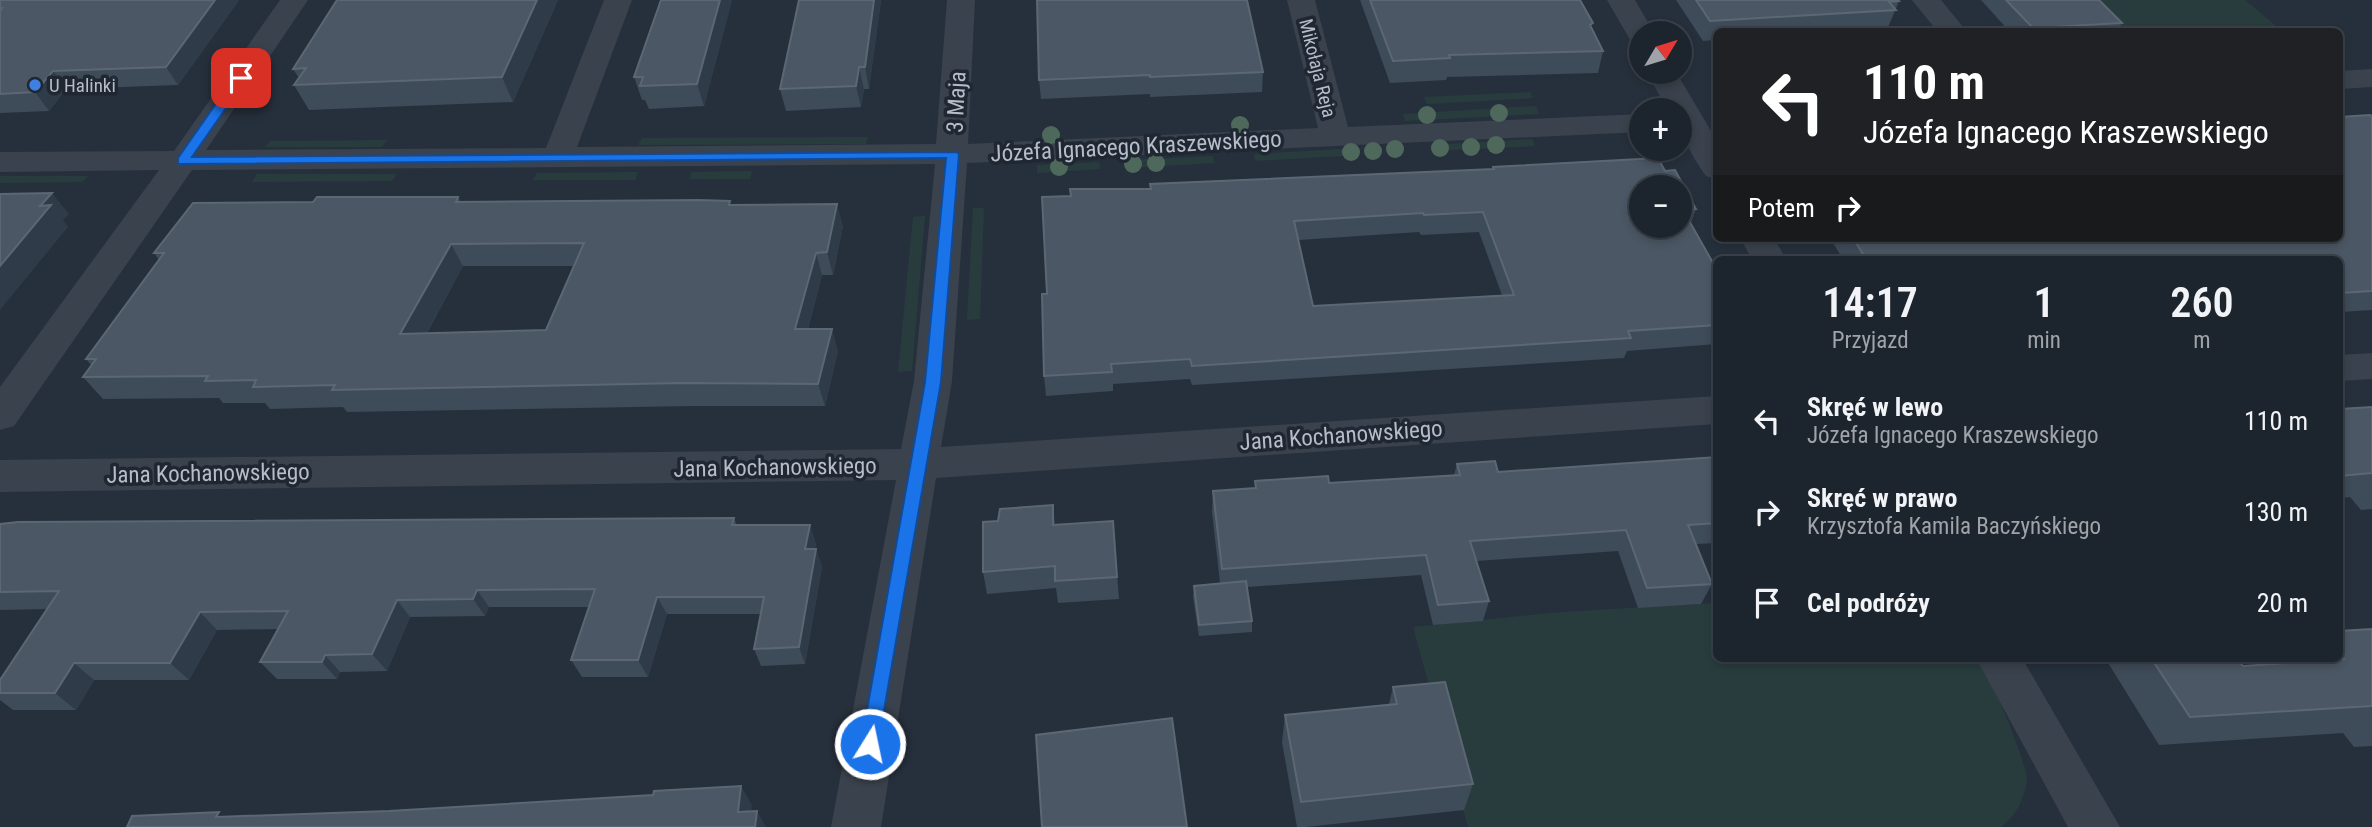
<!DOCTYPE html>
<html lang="pl">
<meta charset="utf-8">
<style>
body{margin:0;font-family:"Roboto Condensed",sans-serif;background:#293039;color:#f1f3f6;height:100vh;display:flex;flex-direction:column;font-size:26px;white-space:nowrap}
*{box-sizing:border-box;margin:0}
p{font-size:23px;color:#a0a4aa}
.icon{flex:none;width:38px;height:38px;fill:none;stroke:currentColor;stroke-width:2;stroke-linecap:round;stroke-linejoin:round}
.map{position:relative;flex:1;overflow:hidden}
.sheet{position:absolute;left:1713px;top:256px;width:630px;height:406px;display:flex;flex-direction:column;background:#1c242d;border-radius:10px;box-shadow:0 4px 10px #0003,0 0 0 2px #3a4149}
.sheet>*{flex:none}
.top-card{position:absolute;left:1713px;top:28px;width:630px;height:214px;border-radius:10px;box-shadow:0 4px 10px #0003,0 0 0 2px #3a4149;background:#202124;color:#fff;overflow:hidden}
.needle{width:46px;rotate:52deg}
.fabs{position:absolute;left:1629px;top:21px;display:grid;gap:14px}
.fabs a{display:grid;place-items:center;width:63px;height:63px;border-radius:50%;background:#1c242d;box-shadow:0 4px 10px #0003,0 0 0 2px #3a4149;font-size:35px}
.pin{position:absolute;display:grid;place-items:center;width:60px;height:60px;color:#fff;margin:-30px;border-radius:14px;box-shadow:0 4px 10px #0006}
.me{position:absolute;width:77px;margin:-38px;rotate:10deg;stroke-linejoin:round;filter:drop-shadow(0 0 5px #0008)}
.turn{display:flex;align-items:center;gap:24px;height:147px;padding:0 35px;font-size:32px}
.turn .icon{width:91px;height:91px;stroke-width:2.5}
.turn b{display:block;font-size:49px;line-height:60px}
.then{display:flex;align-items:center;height:66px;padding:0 35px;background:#0003;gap:14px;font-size:26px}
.eta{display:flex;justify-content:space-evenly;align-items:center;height:119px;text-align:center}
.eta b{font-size:42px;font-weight:600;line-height:49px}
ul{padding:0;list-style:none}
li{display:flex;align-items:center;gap:21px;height:91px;padding:0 35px}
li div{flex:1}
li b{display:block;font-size:26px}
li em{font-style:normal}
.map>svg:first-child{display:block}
.green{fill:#283c3e}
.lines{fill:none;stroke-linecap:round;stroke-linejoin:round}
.street{fill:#3a424d;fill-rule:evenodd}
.tree{fill:#4e695c}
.wall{fill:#3e4b58;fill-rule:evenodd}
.shaded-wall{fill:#2f3b48}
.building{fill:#4b5764;stroke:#5c6774;stroke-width:2;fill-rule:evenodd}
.route{fill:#1a73e8;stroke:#114b97;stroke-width:2}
.shop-dot{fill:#3f7fe0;stroke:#1f2732;stroke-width:2.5}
.labels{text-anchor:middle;stroke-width:7;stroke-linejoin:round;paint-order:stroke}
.far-street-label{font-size:19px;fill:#b6bdc8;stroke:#1f2732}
.far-poi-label{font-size:19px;fill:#b6bdc8;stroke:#1f2732;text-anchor:start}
.street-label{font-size:23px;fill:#b6bdc8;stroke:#1f2732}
</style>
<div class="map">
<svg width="2372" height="827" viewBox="0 0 2372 827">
<rect width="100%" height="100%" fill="#26303c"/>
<g class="green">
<path d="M2071,0H2245L2282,31H2102Z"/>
<path d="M1530,92L1533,98L1427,104L1424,97Z"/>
<path d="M1536,106L1539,114L1405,121L1403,114Z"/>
<path d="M868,137L866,144L638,145L642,138Z"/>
<path d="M1532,139L1535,146L1433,151L1431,145Z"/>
<path d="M387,140L382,147H265L270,141Z"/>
<path d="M1342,149L1344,156L1255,161L1254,154Z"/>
<path d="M1213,156L1214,163L1128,168L1127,160Z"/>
<path d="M1099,162L1100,169L1037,173V165Z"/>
<path d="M752,171L750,179H689L692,172Z"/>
<path d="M638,172L635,180H533L537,173Z"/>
<path d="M257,174H397L392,181L252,182Z"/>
<path d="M0,176H88L82,182L0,183Z"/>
<path d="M973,208H984L980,319L967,320Z"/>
<path d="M925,216L912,371L898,372L913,217Z"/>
<path d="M1717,603V658H1980C1989,674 2029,767 2027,781C2024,798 2016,817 2001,827H1468L1413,627L1560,612Z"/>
</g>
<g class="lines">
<g class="street">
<path d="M280,0H308L206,150L546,148L604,0H632L577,147L936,144L947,0H975L968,144L1318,128L1287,0H1315L1348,127L1642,114V132L967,163L952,381L941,447L1717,396V424L936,478L881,827H831L896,480L0,492V460L901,449L914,381L935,164L192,170L14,426L0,430V387L159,170L0,172V152L174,151Z"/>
<path d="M1607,0H1635L1654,33H1642V45L1632,43Z"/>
<path d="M1912,0H1941L1967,32H1938Z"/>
<path d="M2372,69V87L2340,89V71Z"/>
<path d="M1646,72H1676L1717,141V179L1706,176C1691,154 1680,137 1680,110H1668Z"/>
<path d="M1740,238H1774L1786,259H1752Z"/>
<path d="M2372,353V379L2340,381V355Z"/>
<path d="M1976,658H2022L2120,827H2068Z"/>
</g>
</g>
<g class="tree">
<circle cx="1499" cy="113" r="9"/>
<circle cx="1427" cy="115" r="9"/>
<circle cx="1240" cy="125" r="9"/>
<circle cx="1051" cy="135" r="9"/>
<circle cx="1496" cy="145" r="9"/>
<circle cx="1471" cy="147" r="9"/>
<circle cx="1440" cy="148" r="9"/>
<circle cx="1395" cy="149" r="9"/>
<circle cx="1373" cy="151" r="9"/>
<circle cx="1351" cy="152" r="9"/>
<circle cx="1156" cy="163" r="9"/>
<circle cx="1133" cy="164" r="9"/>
<circle cx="1059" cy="167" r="9"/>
</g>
<g class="wall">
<path d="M0,0H239L178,85L66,89L49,111L0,113Z"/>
<path d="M337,0H558L513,102L309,110L294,85L299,78L293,69Z"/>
<path d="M661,0H732L704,106L649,109L645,100H642L634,77Z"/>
<path d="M881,0L869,89H864L861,107L786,111L780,89Z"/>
<path d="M1037,0L1263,72L1262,92L1150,97V94L1041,99L1039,80Z"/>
<path d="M1360,0H1580L1591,28L1603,51L1598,73L1447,77L1446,80L1390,83Z"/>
<path d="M1676,0H1898L1899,1L1887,30L1866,32H1717V40L1703,41Z"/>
<path d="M1981,0H2099L2122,23L2117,32H2010Z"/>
<path d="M2372,116V310L2340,312V259H1843L1830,238H2340Z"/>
<path d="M1493,167L1665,171L1696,209L1691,223L1717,270V344L1627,351L1624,358L1192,385L1190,379L1113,384V391L1046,396L1044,376L1047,294L1150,189L1492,169ZM1419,232L1421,235L1479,232L1502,295L1313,306L1299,240Z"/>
<path d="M458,197L461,202L732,205L843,226L833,275H822L808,329L838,351L825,406H692L347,412L343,407L270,409L265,403H223L219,398L103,399L83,377L91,365L86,359L159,260L154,253L313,202ZM463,266H575L546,330L427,333Z"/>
<path d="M2372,407V509L2361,510L2350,497L2340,498V409Z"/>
<path d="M1717,457V543L1696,544L1712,584L1701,604L1638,608L1618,551L1477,561L1489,601L1483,621L1433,625L1421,575L1247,587L1252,621V632L1199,636L1193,597L1194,586L1220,583L1212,512L1213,491L1255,488V481L1329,483L1454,475L1457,464L1498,472Z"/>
<path d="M1053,505L1055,525L1113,521L1119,599L1058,603L1056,588L987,594L983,572L998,521Z"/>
<path d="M734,518L737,525L816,543L815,549H816L822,567L805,664L761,666L754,649L761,614H667L648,677H582L571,660L589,607H489L485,616L410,617L387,671L340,672L337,679H277L260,662L279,629L217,630L189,680H94L76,710H13L0,700V680L47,609L0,610V524Z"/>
<path d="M2372,629V746L2354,747L2343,733L2159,745L2105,658H2237L2243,666L2292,663L2290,661L2294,658H2340V631Z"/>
<path d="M1393,687L1473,784L1464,810L1306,827H1297L1282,742L1285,715L1389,704Z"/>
</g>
<g class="shaded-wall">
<path d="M215,0H239L178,85L166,67Z"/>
<path d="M537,0H558L513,102L502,77Z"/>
<path d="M720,0H732L704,106L697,84Z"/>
<path d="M874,0H881L869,89L865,67Z"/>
<path d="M859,67L864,89L861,107L856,86Z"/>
<path d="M53,71L66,89L49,111L35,92Z"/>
<path d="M52,193L69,214L63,220L68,227L0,310V266L40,206Z"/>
<path d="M837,204L843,226L833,275L827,252Z"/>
<path d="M451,244L463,266L414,356L400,334Z"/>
<path d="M816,253L822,275L802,351L795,329Z"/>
<path d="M832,329L838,351L825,406L818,384Z"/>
<path d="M810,525L816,543L811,567L805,549Z"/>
<path d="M816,549L822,567L805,664L799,647Z"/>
<path d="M477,590L489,607L485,616L473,599Z"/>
<path d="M657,597L667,614L648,677L638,660Z"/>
<path d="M397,600L410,617L387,671L372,654Z"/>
<path d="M200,612L217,630L189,680L170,663Z"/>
<path d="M325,655L340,672L337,679L322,662Z"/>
<path d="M74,663L94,680L76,710L55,693Z"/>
<path d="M741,786L752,805L749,827L738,812Z"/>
<path d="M757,811L766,827H755Z"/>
</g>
<g class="building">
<path d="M0,0H215L166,67L53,71L35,92L0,94V11L2,8H0Z"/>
<path d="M337,0H537L502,77L294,85L306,68L293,69Z"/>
<path d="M661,0H720L697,84L640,86L643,77H634Z"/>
<path d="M799,0H874L865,67H859L856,86L780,89Z"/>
<path d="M1037,0H1247L1263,72L1150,77V75L1039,80Z"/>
<path d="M1370,0H1580L1593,23L1590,25L1603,51L1449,55L1450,58L1393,61Z"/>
<path d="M1696,0H1898L1899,1L1889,2L1896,10L1710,21Z"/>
<path d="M2006,0H2099L2122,23L2033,28Z"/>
<path d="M2370,115L2372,116V291L2340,293V259H1866L1853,238H2340V117Z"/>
<path d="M1658,158L1665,171L1675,170L1696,209L1683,210L1717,270V325L1628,331L1631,338L1192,366L1190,359L1111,364L1112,372L1044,376L1042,294H1047L1042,197L1071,196L1070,189H1151L1150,184L1494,169L1493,167ZM1642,187H1680V226H1642ZM1483,212L1514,295L1313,306L1294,221L1423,213L1424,215Z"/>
<path d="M52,193L40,206L51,205L0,266V194Z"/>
<path d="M317,197H458L456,202L699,200L730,201L729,205L837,204L827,252L816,253L795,329H832L818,384L682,383L332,390L335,385L253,387L256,380L205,381L208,376L83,377L96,359H86L164,253H154L193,203L313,202ZM584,243L546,330L400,334L451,244Z"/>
<path d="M2372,407V473L2340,476V409Z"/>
<path d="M1717,457V523L1688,525L1712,584L1647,588L1626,530L1470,541L1489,601L1438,605L1426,555L1222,569L1213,491L1256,488L1255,481L1328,476L1329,483L1460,475L1457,464L1495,461L1498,472Z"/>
<path d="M1053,505V525L1113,521L1117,577L1055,581V566L983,572V522L998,521L1000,509Z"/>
<path d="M734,518L732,525H810L805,549H816L799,647L754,649L764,597H657L638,660H571L595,589L477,590L473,599L397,600L372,654L325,655L322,662H260L288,611L200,612L170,663H74L55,693H0V680L59,591L0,592V524L18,522Z"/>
<path d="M1246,581L1252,621L1199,625L1194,586Z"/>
<path d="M2372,629V706L2190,717L2151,658H2237L2243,666L2344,659L2340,653V631Z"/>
<path d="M1445,682L1473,784L1301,802L1285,715L1397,704L1393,687Z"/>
<path d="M1172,718L1187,827H1042L1036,735Z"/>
<path d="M741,786L738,812L757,811L755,827H127L132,816L219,812L216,817L389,811L653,795L654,791Z"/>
</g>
<path class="route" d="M241,74L247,78L192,157L957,152L959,154L941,382L877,751L870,753L863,751L861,744L925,382L946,158L178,164V158L236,75Z"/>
<circle class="shop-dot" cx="35" cy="85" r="7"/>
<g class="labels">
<g class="far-street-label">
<text transform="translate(1318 68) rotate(76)" y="7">Mikołaja Reja</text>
</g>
<g class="far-poi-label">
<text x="49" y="92">U Halinki</text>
</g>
<g class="street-label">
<text transform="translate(956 102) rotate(-87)" y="8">3 Maja</text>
<text transform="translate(1136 146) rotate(-3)" y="8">Józefa Ignacego Kraszewskiego</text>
<text transform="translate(1341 435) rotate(-4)" y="8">Jana Kochanowskiego</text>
<text transform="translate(775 467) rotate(-1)" y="8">Jana Kochanowskiego</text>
<text transform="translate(208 473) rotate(-1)" y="8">Jana Kochanowskiego</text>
</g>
</g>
</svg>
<div class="fabs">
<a><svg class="needle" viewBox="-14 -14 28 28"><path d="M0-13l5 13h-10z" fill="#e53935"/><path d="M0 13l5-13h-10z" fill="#a0a4aa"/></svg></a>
<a>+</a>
<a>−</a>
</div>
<div class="pin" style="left:241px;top:78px;background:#d93025"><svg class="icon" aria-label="arrive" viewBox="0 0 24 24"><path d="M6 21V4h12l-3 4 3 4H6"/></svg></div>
<svg class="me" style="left:870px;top:744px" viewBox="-20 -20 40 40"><circle r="17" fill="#1a73e8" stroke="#fff" stroke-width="3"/><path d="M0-11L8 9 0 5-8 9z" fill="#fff"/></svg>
<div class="top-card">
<div class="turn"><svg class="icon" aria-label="left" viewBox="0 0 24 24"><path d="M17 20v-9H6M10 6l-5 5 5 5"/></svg><div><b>110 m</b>Józefa Ignacego Kraszewskiego</div></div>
<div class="then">Potem<svg class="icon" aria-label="right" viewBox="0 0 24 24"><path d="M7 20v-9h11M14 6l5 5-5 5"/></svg></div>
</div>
<section class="sheet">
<div class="eta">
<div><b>14:17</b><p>Przyjazd</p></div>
<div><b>1</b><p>min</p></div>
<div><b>260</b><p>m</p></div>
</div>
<ul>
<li><svg class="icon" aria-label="left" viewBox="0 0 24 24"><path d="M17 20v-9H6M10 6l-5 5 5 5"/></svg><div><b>Skręć w lewo</b><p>Józefa Ignacego Kraszewskiego</p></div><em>110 m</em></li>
<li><svg class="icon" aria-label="right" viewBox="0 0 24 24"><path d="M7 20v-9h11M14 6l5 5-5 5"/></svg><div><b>Skręć w prawo</b><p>Krzysztofa Kamila Baczyńskiego</p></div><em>130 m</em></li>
<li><svg class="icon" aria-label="arrive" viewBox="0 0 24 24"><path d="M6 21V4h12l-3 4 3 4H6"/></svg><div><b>Cel podróży</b></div><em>20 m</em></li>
</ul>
</section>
</div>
